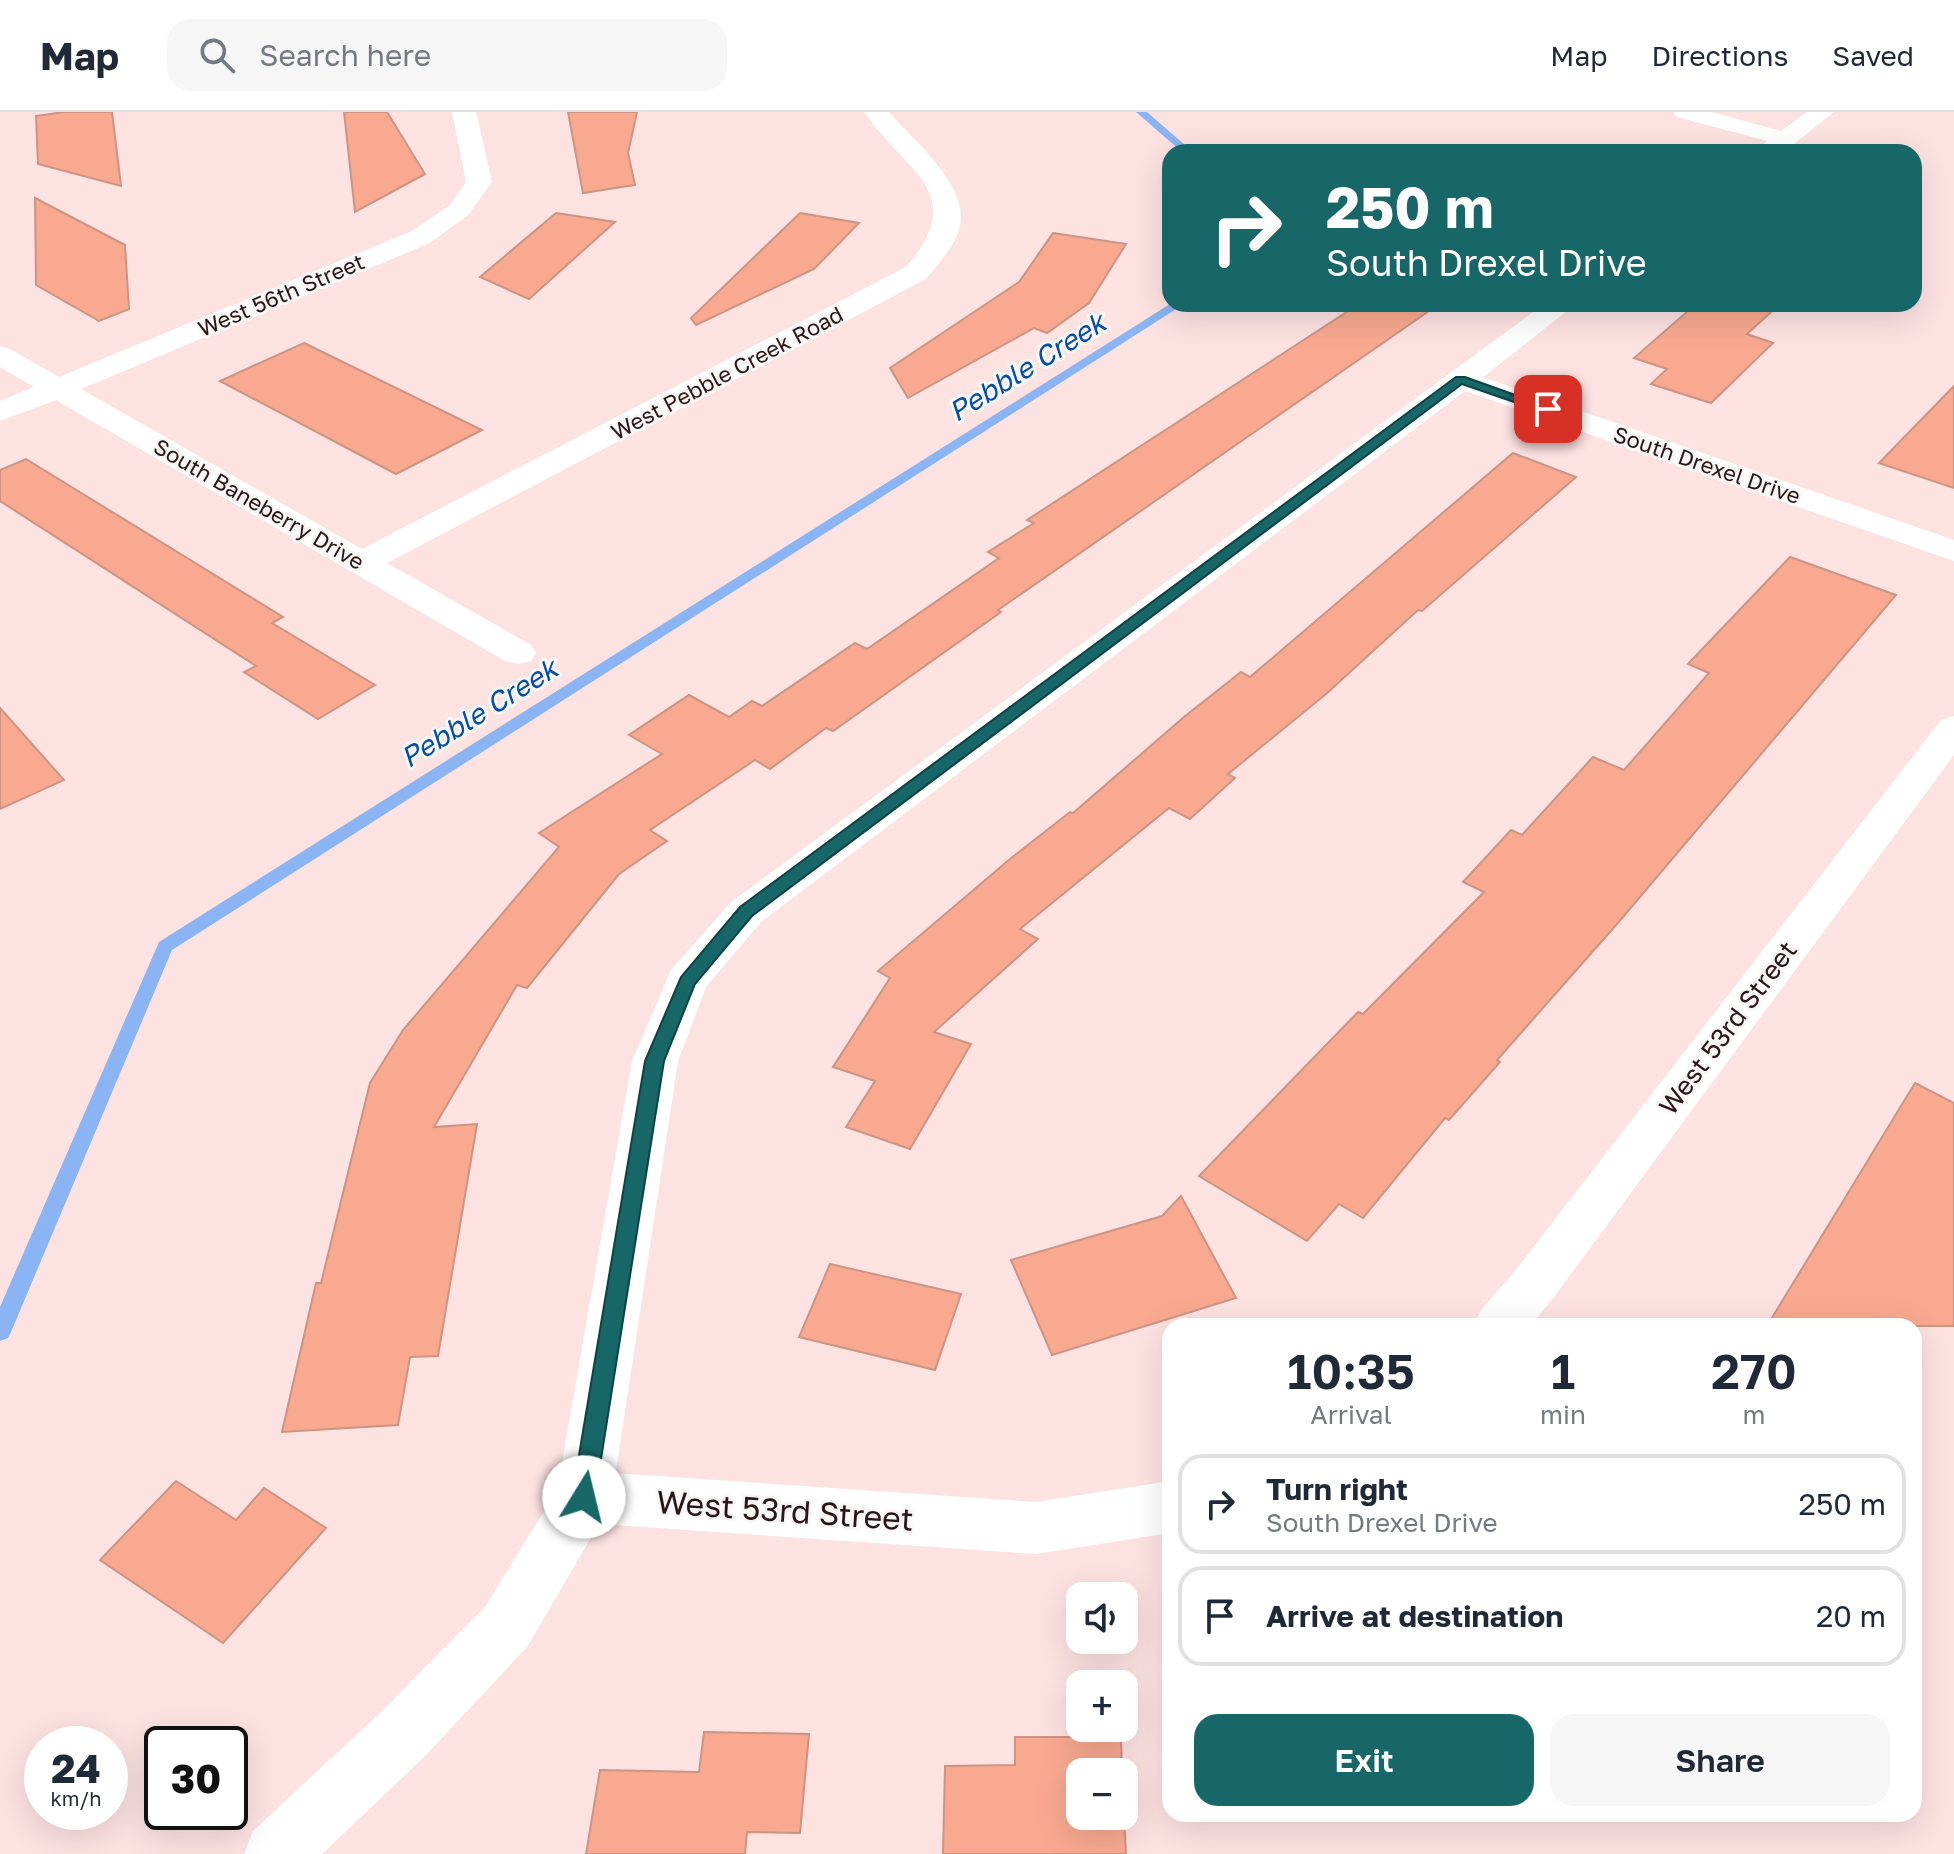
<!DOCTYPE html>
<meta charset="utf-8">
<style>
body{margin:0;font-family:"Golos Text",sans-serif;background:#f6f6f7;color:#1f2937;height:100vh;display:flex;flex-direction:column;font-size:30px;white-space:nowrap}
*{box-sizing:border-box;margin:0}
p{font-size:26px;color:#747a83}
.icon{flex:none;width:44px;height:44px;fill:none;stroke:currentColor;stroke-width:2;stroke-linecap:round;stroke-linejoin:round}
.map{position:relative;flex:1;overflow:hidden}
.drawer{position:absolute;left:1162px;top:1206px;width:760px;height:504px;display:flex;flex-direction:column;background:#fff;border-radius:24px;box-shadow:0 8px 32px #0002}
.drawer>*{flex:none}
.hud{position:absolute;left:1162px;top:32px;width:760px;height:168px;border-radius:24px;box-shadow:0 8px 32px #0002;background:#176668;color:#fff;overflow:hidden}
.tools{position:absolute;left:1066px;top:1470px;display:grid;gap:16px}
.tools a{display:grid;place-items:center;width:72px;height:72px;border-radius:16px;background:#fff;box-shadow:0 8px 32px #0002;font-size:40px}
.speed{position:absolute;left:24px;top:1614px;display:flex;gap:16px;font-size:40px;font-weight:700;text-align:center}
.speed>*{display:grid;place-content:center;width:104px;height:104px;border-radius:50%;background:#fff;box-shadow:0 8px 32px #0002;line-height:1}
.speed small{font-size:20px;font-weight:400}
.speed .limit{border:4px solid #111;border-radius:12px;background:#fff;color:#111}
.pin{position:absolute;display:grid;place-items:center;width:68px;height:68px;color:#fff;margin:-34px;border-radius:16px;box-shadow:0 4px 12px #0006}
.me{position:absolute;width:88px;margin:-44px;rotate:9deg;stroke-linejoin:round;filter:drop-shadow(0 0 6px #0008)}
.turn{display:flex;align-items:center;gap:28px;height:168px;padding:0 32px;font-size:36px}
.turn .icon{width:104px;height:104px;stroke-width:2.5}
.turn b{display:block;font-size:56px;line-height:68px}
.eta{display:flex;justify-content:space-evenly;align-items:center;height:136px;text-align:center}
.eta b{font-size:48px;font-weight:600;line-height:56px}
.primary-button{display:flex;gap:16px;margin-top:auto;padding:16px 32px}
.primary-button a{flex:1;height:92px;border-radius:24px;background:#176668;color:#fff;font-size:32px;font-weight:600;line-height:92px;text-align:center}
.primary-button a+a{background:#f6f6f7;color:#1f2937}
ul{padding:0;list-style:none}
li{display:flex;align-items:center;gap:24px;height:100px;margin:0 16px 12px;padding:0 16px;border:4px solid #e0e1e3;border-radius:24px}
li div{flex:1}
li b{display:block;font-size:30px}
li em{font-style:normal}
header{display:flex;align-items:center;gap:48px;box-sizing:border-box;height:112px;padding:0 40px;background:#fff;border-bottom:2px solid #e0e1e3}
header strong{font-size:38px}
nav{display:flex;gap:44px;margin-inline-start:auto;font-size:28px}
.search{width:560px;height:72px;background:#f6f6f7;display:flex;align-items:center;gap:20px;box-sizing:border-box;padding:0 28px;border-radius:24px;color:#747a83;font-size:30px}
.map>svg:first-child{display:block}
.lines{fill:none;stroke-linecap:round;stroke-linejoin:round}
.stream{fill:#8ab4f3;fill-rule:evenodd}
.building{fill:#f9a990;stroke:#cc9483;stroke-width:2}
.street{fill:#fff;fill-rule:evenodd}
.secondary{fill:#fff;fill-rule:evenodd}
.route{fill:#176668;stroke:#0f4244;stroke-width:2}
.labels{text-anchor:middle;stroke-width:6;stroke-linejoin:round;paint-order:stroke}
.far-street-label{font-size:22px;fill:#2c1516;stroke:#f7f7f7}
.street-label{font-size:26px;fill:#2c1516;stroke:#f7f7f7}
.water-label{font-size:28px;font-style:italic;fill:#054da8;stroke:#f7f7f7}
.near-street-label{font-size:32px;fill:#2c1516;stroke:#f7f7f7}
</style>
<header>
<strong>Map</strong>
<div class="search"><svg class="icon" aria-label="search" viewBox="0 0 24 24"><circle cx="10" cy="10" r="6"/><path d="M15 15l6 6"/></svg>Search here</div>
<nav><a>Map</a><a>Directions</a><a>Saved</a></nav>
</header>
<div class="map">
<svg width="1954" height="1742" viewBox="0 0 1954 1742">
<rect width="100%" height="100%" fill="#fde2e2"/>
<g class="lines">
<g class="stream">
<path d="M1136,0H1147L1193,40H1182Z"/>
<path d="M1170,192H1184L172,838L11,1220L8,1226L0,1229V1195L159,830Z"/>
</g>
</g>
<g class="building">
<path d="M64,0H112L121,74L38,52L36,4Z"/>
<path d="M344,0H387L425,62L355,100Z"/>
<path d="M568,0H637L628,41L635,73L583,81Z"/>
<path d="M35,86L125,133L129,197L99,209L36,173Z"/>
<path d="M556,101L615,110L529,187L480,165Z"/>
<path d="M800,101L859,111L814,157L696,213L691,206Z"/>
<path d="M1053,121L1126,132L1089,191L1047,221L1034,216L908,286L890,256L1019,170Z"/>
<path d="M1359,192H1439L998,498L1001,500L833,619L826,616L770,657L755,648L650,718L667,729L619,762L527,876L517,873L434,1015L477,1012L438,1244L410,1245L398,1313L282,1320L316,1171H321L370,971L403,918L559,735L539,721L662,642L629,623L689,583L729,605L752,589L762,594L855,531L867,537L999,446L988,440L1034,411L1027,408Z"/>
<path d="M1696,192H1780L1747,222L1773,231L1711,291L1651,272L1667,257L1634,246Z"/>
<path d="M304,231L482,318L396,362L220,269Z"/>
<path d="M1954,274V376L1879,351Z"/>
<path d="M1513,341L1576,365L1422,499L1418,498L1326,582L1228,662L1235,666L1190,707L1169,696L1020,817L1038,827L934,920L971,932L910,1037L846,1015L875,969L833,955L890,866L878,859L1010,747L1070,700L1073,701L1184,605L1241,560L1250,565Z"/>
<path d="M26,347L283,505L272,511L375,573L318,607L244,560L256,554L0,389V358Z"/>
<path d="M1790,445L1896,483L1617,812L1497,948L1500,950L1449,1008L1445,1006L1363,1106L1339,1092L1307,1129L1199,1064L1358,900L1363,902L1484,780L1463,770L1511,718L1522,723L1593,645L1624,658L1709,561L1688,552Z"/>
<path d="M0,596L64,668L0,697Z"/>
<path d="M1915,971L1954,991V1214H1767Z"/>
<path d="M1181,1084L1236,1186L1052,1243L1011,1148L1162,1104Z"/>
<path d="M830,1152L961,1182L935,1258L799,1225Z"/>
<path d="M176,1369L236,1408L264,1376L326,1416L223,1531L100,1448Z"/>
<path d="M704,1620L809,1622L800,1721L747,1720L745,1742H586L600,1658L699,1660Z"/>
<path d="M1015,1625H1121L1122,1660H1080V1704H1124L1126,1742H943L945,1654L1015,1653Z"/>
</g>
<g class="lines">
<g class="street">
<path d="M452,0H476L492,70L468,103L430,131L81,277L362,437L906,155C971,80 905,60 864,0H889C913,28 969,73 960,114C955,135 939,151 926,167L387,451L531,533L536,541L531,549L518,552L505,549L56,288L0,309V289L34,275L0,255V234L10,237L59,265L412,119L450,93L466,70Z"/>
<path d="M1673,0H1712L1781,19L1807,0H1834L1784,40H1756L1767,29L1677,5Z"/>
<path d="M1544,192H1576L1483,265L1954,428V449L1465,279L761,810L706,875L678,949L612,1385L604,1403L584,1411L564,1403L556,1385L632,949L671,858L731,790Z"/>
</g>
<g class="secondary">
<path d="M1954,604V643L1551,1189L1530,1214H1473L1481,1198L1515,1159L1941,608Z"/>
<path d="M584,1359L1036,1390L1170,1369V1421L1036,1442L599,1412L527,1535L425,1644L322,1742H244L253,1719L381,1600L485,1495L564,1367Z"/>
</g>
</g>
<path class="route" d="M1456,265H1465L1554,297L1543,300L1462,272L752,804L695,872L664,949L595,1385L592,1393L584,1396L576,1393L572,1385L645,949L681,865L740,795Z"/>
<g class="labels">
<g class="far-street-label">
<text transform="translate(281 183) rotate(-23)" y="8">West 56th Street</text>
<text transform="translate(727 261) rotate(-28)" y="8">West Pebble Creek Road</text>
<text transform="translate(1707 353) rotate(19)" y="8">South Drexel Drive</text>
<text transform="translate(259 392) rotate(30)" y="8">South Baneberry Drive</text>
</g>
<g class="street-label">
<text transform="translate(1728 916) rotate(-53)" y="9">West 53rd Street</text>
</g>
<g class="water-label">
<text transform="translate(1027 255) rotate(-32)" y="10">Pebble Creek</text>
<text transform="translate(479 601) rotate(-32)" y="10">Pebble Creek</text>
</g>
<g class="near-street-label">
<text transform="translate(785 1399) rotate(4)" y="11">West 53rd Street</text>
</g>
</g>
</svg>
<div class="tools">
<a><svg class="icon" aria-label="sound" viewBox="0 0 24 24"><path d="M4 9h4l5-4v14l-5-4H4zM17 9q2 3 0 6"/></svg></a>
<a>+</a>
<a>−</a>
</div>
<div class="speed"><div>24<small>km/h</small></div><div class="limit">30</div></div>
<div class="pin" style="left:1548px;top:297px;background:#d93025"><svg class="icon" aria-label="arrive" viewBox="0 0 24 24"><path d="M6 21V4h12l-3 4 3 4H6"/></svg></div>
<svg class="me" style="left:584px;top:1385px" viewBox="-20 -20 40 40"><circle r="19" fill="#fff"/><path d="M0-13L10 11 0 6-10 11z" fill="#176668"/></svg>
<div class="hud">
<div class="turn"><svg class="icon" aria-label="right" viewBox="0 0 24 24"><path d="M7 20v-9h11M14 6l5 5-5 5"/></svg><div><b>250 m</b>South Drexel Drive</div></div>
</div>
<section class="drawer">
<div class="eta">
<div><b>10:35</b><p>Arrival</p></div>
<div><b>1</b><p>min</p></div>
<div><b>270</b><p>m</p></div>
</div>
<ul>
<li><svg class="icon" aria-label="right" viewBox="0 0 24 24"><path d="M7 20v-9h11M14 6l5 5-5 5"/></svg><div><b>Turn right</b><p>South Drexel Drive</p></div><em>250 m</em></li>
<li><svg class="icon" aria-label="arrive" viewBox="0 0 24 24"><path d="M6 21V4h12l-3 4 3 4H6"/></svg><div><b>Arrive at destination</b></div><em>20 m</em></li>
</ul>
<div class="primary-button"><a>Exit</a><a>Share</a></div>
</section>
</div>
